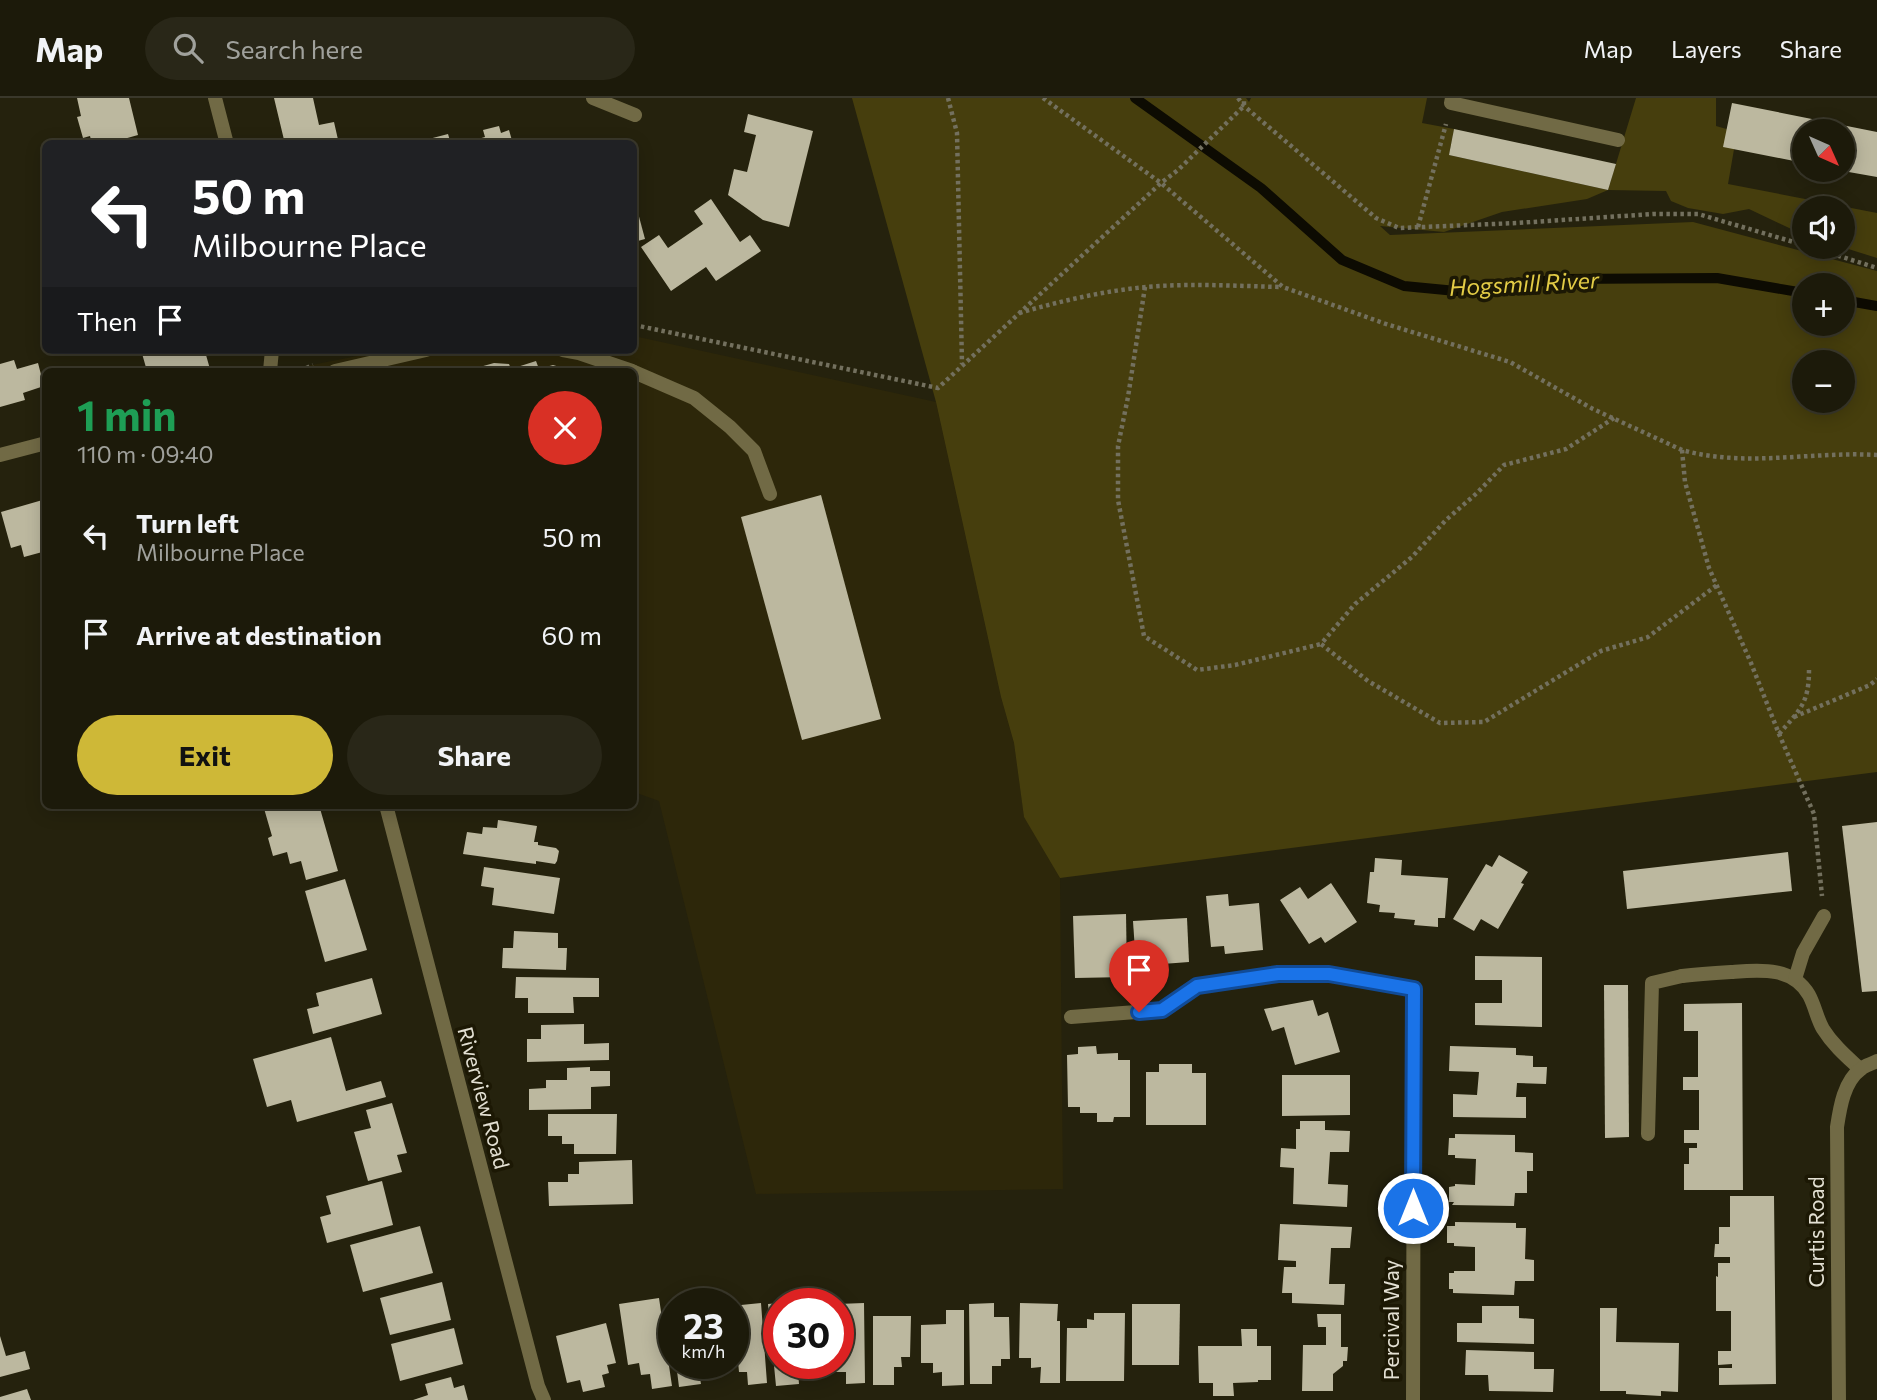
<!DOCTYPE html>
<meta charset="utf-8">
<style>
body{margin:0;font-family:Commissioner,sans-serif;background:#292718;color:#f1f3f6;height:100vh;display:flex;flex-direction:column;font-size:26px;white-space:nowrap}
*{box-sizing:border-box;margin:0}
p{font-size:23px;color:#a0a19c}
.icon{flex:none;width:38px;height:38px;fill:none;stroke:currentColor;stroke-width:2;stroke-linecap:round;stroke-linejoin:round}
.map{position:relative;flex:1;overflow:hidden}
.drawer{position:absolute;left:42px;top:270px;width:595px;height:441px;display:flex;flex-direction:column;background:#1c1a0a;border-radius:10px;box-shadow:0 4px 18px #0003,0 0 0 2px #3a382b}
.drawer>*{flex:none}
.banner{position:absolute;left:42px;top:42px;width:595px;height:214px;border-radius:10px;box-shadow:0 4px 18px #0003,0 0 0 2px #3a382b;background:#202124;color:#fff;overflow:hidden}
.needle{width:46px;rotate:135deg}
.tools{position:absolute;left:1792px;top:21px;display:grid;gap:14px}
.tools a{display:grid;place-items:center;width:63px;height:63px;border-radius:50%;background:#1c1a0a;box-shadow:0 4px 18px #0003,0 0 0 2px #3a382b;font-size:35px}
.speed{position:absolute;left:658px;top:1190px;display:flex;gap:14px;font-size:35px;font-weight:700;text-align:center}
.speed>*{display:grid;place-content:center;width:91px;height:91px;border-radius:50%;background:#1c1a0a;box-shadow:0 4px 18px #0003,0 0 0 2px #3a382b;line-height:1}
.speed small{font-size:18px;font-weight:400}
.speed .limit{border:10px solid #d22;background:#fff;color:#111}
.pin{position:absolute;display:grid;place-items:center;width:60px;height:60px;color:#fff;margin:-72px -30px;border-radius:50% 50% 50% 0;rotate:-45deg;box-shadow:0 0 7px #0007}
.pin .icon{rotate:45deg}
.me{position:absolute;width:77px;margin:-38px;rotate:0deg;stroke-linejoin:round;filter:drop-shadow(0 0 5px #0008)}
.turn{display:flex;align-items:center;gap:24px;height:147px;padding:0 35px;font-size:32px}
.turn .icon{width:91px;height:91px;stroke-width:2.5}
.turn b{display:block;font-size:49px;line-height:60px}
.then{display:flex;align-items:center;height:66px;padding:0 35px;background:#0003;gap:14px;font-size:26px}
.round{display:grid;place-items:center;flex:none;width:74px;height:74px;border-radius:37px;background:#292718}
.overview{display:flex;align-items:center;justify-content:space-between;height:119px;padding:0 35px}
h1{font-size:42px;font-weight:700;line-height:52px;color:#1e9e55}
.button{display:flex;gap:14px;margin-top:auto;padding:14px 35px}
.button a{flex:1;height:80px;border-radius:42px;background:#ceb837;color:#111;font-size:28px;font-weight:700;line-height:80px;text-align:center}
.button a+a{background:#292718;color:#f1f3f6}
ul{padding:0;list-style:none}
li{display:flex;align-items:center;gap:21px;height:98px;padding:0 35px}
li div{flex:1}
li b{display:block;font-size:26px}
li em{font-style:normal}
header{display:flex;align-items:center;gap:42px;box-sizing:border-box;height:98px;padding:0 35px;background:#1c1a0a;border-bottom:2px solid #3a382b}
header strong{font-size:33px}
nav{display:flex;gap:38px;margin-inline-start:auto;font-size:24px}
.search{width:490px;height:63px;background:#292718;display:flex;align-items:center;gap:18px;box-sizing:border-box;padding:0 24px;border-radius:38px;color:#a0a19c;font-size:26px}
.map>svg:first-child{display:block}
.built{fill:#2d270a}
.green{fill:#463e0d;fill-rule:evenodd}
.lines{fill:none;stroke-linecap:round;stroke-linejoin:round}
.stream{stroke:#0d0b02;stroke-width:10}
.building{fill:#bcb89f}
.path{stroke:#73705e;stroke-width:4.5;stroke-dasharray:3.5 3.5;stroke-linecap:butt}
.service{stroke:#716a45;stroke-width:14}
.minor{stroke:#716a45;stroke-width:14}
.route-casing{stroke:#114b97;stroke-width:18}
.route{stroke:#1a73e8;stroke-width:12}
.labels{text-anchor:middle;stroke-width:7;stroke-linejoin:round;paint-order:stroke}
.street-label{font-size:21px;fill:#e3e0d3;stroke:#1c1804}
.water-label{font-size:23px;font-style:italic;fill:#e3cc46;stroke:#1c1804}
</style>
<header>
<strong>Map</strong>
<div class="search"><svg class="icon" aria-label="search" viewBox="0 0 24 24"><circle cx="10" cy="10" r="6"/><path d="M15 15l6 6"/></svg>Search here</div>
<nav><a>Map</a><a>Layers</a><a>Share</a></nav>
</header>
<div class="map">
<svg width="1877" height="1302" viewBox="0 0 1877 1302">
<rect width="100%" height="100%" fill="#25220d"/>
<path class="built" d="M634,238L936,304L1001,599L1014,645L1024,718L1060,780L1063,1091L756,1096L659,703L634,694V273H292L291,271L388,252H634Z"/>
<path class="green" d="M852,0H1246L1249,4L1251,0H1427L1422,25L1454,31L1449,57L1608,92L1636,0H1716V28L1737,34L1728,86L1877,115V160L1842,149L1843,110H1804V137L1749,111L1723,116L1688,110L1671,103L1666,93L1608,92L1587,101L1502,114L1444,134L1380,128L1390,137L1693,124L1877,173V674L1060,780L1024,719L1014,645L1001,599L936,304ZM1804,187H1843V226H1804ZM1804,264H1843V303H1804Z"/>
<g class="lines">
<g class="stream">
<path d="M1135,0L1261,90L1342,162L1404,188L1456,193L1562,181L1717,180L1804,195"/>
<path d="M1843,202L1877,208"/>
</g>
</g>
<g class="building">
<path d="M77,0H129L138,37L106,46H92L90,38L83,40L77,19L81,18Z"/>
<path d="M274,0H313L319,27L334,24L339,46H285Z"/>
<path d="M1732,5L1877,34V79L1843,73V33H1804V65L1723,49Z"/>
<path d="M748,16L813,33L789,129L763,122L728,97L734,71L747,74L756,37L744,34Z"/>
<path d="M499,28L501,35L509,32L513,46H460L485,39L483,32Z"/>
<path d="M1454,31L1616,66L1608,92L1449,57Z"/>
<path d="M448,36L451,46H426L425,42Z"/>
<path d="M634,100L645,141L634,144Z"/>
<path d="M711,101L740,144L750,137L761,153L716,183L706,169L671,193L641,149L659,137L668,150L703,126L694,113Z"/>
<path d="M141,252H208L209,257H206L210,271L203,273H147Z"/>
<path d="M14,262L17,271L38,265L44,288L23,295L25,302L0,309V266Z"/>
<path d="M536,263L539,271L553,267L573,273L469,272L494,265L509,266L511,271Z"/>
<path d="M821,397L881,621L802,642L741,419Z"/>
<path d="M46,401V441L43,442L46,453L24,459L21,447L11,450L1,414Z"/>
<path d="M263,707H319L338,773L306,782L301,763L290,766L287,754L273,758L268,740L272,738Z"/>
<path d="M498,722L537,728L534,744H538V747L556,750L559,753L557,763L555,766L536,763V766L463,756L467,734L482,736L483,729L497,730Z"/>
<path d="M1877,724V893L1862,894L1842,728Z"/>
<path d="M1788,754L1792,793L1627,811L1623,773Z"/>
<path d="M1499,757L1528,774L1521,785L1524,786L1498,831L1481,821L1474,833L1453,821L1486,766L1492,769Z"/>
<path d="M1375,760L1402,762L1401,777L1448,780L1445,820H1438V829L1414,827L1415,822L1394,820L1395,815L1379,814L1380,807L1367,805L1370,774H1374Z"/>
<path d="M484,769L560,780L554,816L492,807L494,790L481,788Z"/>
<path d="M345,781L367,852L325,864L305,793Z"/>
<path d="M1331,785L1357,824L1325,845L1321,839L1309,846L1280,802L1300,789L1308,801Z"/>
<path d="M1228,796L1229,808L1259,805L1263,852L1225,856L1224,848L1211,849L1206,798Z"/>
<path d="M1126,816L1127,879L1075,880L1073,818Z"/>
<path d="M1187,820L1189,864L1136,868L1133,823Z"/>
<path d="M514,833L558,835V850H567L566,872L502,870L503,850H513Z"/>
<path d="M1475,858L1542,859V929L1475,927V905H1502V882H1475Z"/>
<path d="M516,879L599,880V899H573L574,915H528V900H515Z"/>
<path d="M372,880L382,916L313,936L307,911L319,908L316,895Z"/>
<path d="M1604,887H1628L1629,1039L1605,1040Z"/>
<path d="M1313,902L1318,918L1328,914L1340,954L1295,967L1284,929L1272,933L1264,911Z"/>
<path d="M1742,905L1743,1092H1684V1066H1689V1050H1697V1045H1684V1032H1699V992H1683V979H1698V933H1684V906Z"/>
<path d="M584,926V946L609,945V962L527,964V941H541V927Z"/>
<path d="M331,939L346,993L381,983L386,999L297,1024L291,1002L267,1009L253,961Z"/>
<path d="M1096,948L1097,956L1118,955V962H1130V1019H1114L1113,1024H1097V1015H1080V1009H1068L1067,957L1078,956V949Z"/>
<path d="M1450,948L1516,950V957L1533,958V969H1547L1546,986L1517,985L1516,999H1526V1020L1453,1019V996L1477,997L1479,974L1449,973Z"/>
<path d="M1159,966H1192V975H1206V1027H1146V974H1159Z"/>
<path d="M590,969V973H610V988L591,989V1011L529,1012V991L546,990V982H567V970Z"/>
<path d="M1282,977H1350V1017L1282,1018Z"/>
<path d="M392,1005L407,1055L397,1057L402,1074L368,1083L354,1034L371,1030L366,1012Z"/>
<path d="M548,1016H617L616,1056H574V1046H562V1038H548Z"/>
<path d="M1300,1023H1325V1032L1350,1033L1349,1054H1330L1328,1086L1348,1087L1347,1109L1293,1106L1294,1070L1280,1069L1281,1050L1296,1051V1031H1300Z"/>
<path d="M1455,1036L1515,1037V1054L1533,1055V1073H1527V1095H1515L1514,1108L1452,1107L1454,1104H1449V1089L1455,1088V1086L1475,1087L1476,1061L1455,1060V1057H1448L1449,1040H1455Z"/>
<path d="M632,1062L633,1106L549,1108L548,1084H568V1076H579V1064Z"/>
<path d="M382,1083L393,1127L327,1145L320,1119L331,1116L326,1098Z"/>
<path d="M1730,1098H1774L1776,1286L1719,1287V1270H1732V1266L1718,1267V1253H1731V1213H1716V1178L1718,1179V1165H1730V1159H1714L1715,1146H1719V1129H1730Z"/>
<path d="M1455,1124L1516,1125V1130H1526L1525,1161L1534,1162V1183H1515L1514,1197L1453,1195V1191H1449V1175H1454V1173H1475V1149L1454,1148V1145H1447V1128H1455Z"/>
<path d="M1280,1126L1352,1129L1350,1150H1331L1329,1186H1345L1344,1207L1292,1205V1195H1282L1284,1169H1296V1163L1278,1162Z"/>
<path d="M420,1128L433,1175L363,1194L350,1147Z"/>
<path d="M442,1184L451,1222L390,1237L380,1200Z"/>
<path d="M659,1200L672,1288L652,1291L650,1276L641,1277L639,1265L628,1267L619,1206Z"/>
<path d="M761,1205L767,1285L748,1287L747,1274H739L738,1263H733V1220H741V1207Z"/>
<path d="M864,1205L865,1285L846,1286V1274H836V1265H838V1206Z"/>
<path d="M994,1205V1219H1009L1010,1261H1001V1268H992V1286H970L969,1206Z"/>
<path d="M1020,1205L1058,1206L1057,1223H1060V1285H1040L1041,1269L1031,1270V1260H1019Z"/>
<path d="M768,1206L779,1205V1265H804L805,1272L798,1273L799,1286L776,1288Z"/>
<path d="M1132,1206H1180L1179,1267H1132Z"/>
<path d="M1482,1208H1519V1220L1534,1221V1246L1457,1244V1225H1482Z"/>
<path d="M1600,1210H1617L1616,1244L1679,1245L1678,1294L1661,1293V1298L1626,1296V1293H1600Z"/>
<path d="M946,1212H964V1287L942,1288V1274L933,1275V1265H921V1227L946,1226Z"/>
<path d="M1094,1215H1125L1124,1283H1066L1067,1230H1087V1221L1094,1222Z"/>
<path d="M1317,1216H1341V1249H1348L1347,1263H1343V1268L1333,1276V1293H1302L1303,1247H1326V1229H1318Z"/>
<path d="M873,1218H911L910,1259H901L902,1269H894V1287H873Z"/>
<path d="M606,1225L616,1265L607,1267L609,1275L602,1277L605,1289L583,1294L580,1282L567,1285L556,1238Z"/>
<path d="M454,1230L463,1266L400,1283L391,1246Z"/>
<path d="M1241,1231H1257V1248H1271V1282H1258V1284L1233,1285L1234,1298H1213V1285H1199L1198,1248H1242Z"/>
<path d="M0,1238L6,1258L25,1253L30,1271L0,1279Z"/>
<path d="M1466,1252L1534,1254V1271H1554L1553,1294L1489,1293L1488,1277H1465Z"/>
<path d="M676,1265H706V1268L698,1269L701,1286L679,1289Z"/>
<path d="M451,1279L454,1290L464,1287L468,1302H413L428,1297L425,1286Z"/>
<path d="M27,1291L31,1302H0V1299Z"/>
</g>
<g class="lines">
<g class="path">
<path d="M948,0L957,35L962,266"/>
<path d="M1043,0L1161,85L1283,189L1386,226L1510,264L1593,311L1682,352C1745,370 1812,353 1877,357"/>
<path d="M1238,0L1244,8L1376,120L1399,130L1517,125L1653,116H1698L1804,147"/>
<path d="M1418,129L1446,26"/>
<path d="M1811,149L1877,170"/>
<path d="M1145,189L1128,299L1118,348V402L1144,538L1197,572L1235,567L1321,546"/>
<path d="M1019,215C1061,203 1103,193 1146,189C1191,185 1236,188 1281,189"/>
<path d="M634,227L938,290L1161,85L1178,72L1244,8V0"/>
<path d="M300,273L313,267"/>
<path d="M1614,320L1566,351L1504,367L1477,395L1446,422L1412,459L1355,506L1321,546L1368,583L1440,625L1484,624L1601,553L1648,539L1717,487"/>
<path d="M1682,352L1685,384L1709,470L1751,565L1779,636L1814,716L1822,798"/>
<path d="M1794,619L1870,587L1877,581"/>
<path d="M1779,636C1800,612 1809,605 1809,572"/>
</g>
<g class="service">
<path d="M1452,0L1451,5L1618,42"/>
<path d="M563,252L579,255L632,273"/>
<path d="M335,273L426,252"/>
<path d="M634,274L694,300L730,329L754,353L770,396"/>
<path d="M1648,1036L1652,885L1682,878"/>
</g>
<g class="minor">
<path d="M215,0L227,46"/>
<path d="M593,0L635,17"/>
<path d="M270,273L272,252"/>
<path d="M0,357L46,345"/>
<path d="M386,707L538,1288L544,1302"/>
<path d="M1682,878C1699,876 1715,875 1731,874C1759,872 1792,868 1809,897C1815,908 1817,921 1823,931C1833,947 1847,959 1860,971"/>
<path d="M1795,881L1803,855L1824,818"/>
<path d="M1071,919L1162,912L1197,888L1278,876H1329L1414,891L1413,1302"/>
<path d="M1839,1302L1837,1029C1840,1009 1844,983 1861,971C1865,967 1872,966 1877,963"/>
</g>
</g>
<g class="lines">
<defs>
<path id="route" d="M1139,914L1162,912L1197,888L1278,876H1329L1414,891L1413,1110"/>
</defs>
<use href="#route" class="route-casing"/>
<use href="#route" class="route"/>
</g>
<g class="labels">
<g class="street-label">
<text transform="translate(483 1000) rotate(75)" y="7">Riverview Road</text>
<text transform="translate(1817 1134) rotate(-90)" y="7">Curtis Road</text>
<text transform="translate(1392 1222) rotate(-90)" y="7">Percival Way</text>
</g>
<g class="water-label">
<text transform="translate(1524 186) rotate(-3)" y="8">Hogsmill River</text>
</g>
</g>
</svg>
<div class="tools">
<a><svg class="needle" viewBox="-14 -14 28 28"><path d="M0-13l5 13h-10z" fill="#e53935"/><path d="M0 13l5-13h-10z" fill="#a0a19c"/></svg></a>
<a><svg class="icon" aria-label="sound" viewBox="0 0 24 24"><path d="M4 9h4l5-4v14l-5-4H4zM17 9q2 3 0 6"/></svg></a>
<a>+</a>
<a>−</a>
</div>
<div class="speed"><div>23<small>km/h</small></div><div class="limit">30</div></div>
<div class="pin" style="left:1139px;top:914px;background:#d93025"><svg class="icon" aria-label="arrive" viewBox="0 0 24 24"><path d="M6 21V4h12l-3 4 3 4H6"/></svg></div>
<svg class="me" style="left:1413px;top:1110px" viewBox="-20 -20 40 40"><circle r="17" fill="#1a73e8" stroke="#fff" stroke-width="3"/><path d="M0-11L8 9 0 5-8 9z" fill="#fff"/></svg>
<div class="banner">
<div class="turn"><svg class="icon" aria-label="left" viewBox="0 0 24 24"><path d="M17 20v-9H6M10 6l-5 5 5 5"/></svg><div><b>50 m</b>Milbourne Place</div></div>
<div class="then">Then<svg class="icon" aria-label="arrive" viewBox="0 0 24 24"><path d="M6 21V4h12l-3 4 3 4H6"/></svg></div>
</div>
<section class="drawer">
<div class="overview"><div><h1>1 min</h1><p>110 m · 09:40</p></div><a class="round" style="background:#d93025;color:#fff"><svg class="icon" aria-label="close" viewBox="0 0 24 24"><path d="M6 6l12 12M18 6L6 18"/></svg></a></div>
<ul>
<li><svg class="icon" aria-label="left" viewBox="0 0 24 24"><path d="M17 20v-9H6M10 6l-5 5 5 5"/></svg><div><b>Turn left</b><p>Milbourne Place</p></div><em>50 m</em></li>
<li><svg class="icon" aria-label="arrive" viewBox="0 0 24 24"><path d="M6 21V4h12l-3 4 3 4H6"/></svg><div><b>Arrive at destination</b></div><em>60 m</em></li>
</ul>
<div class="button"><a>Exit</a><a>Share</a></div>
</section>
</div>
